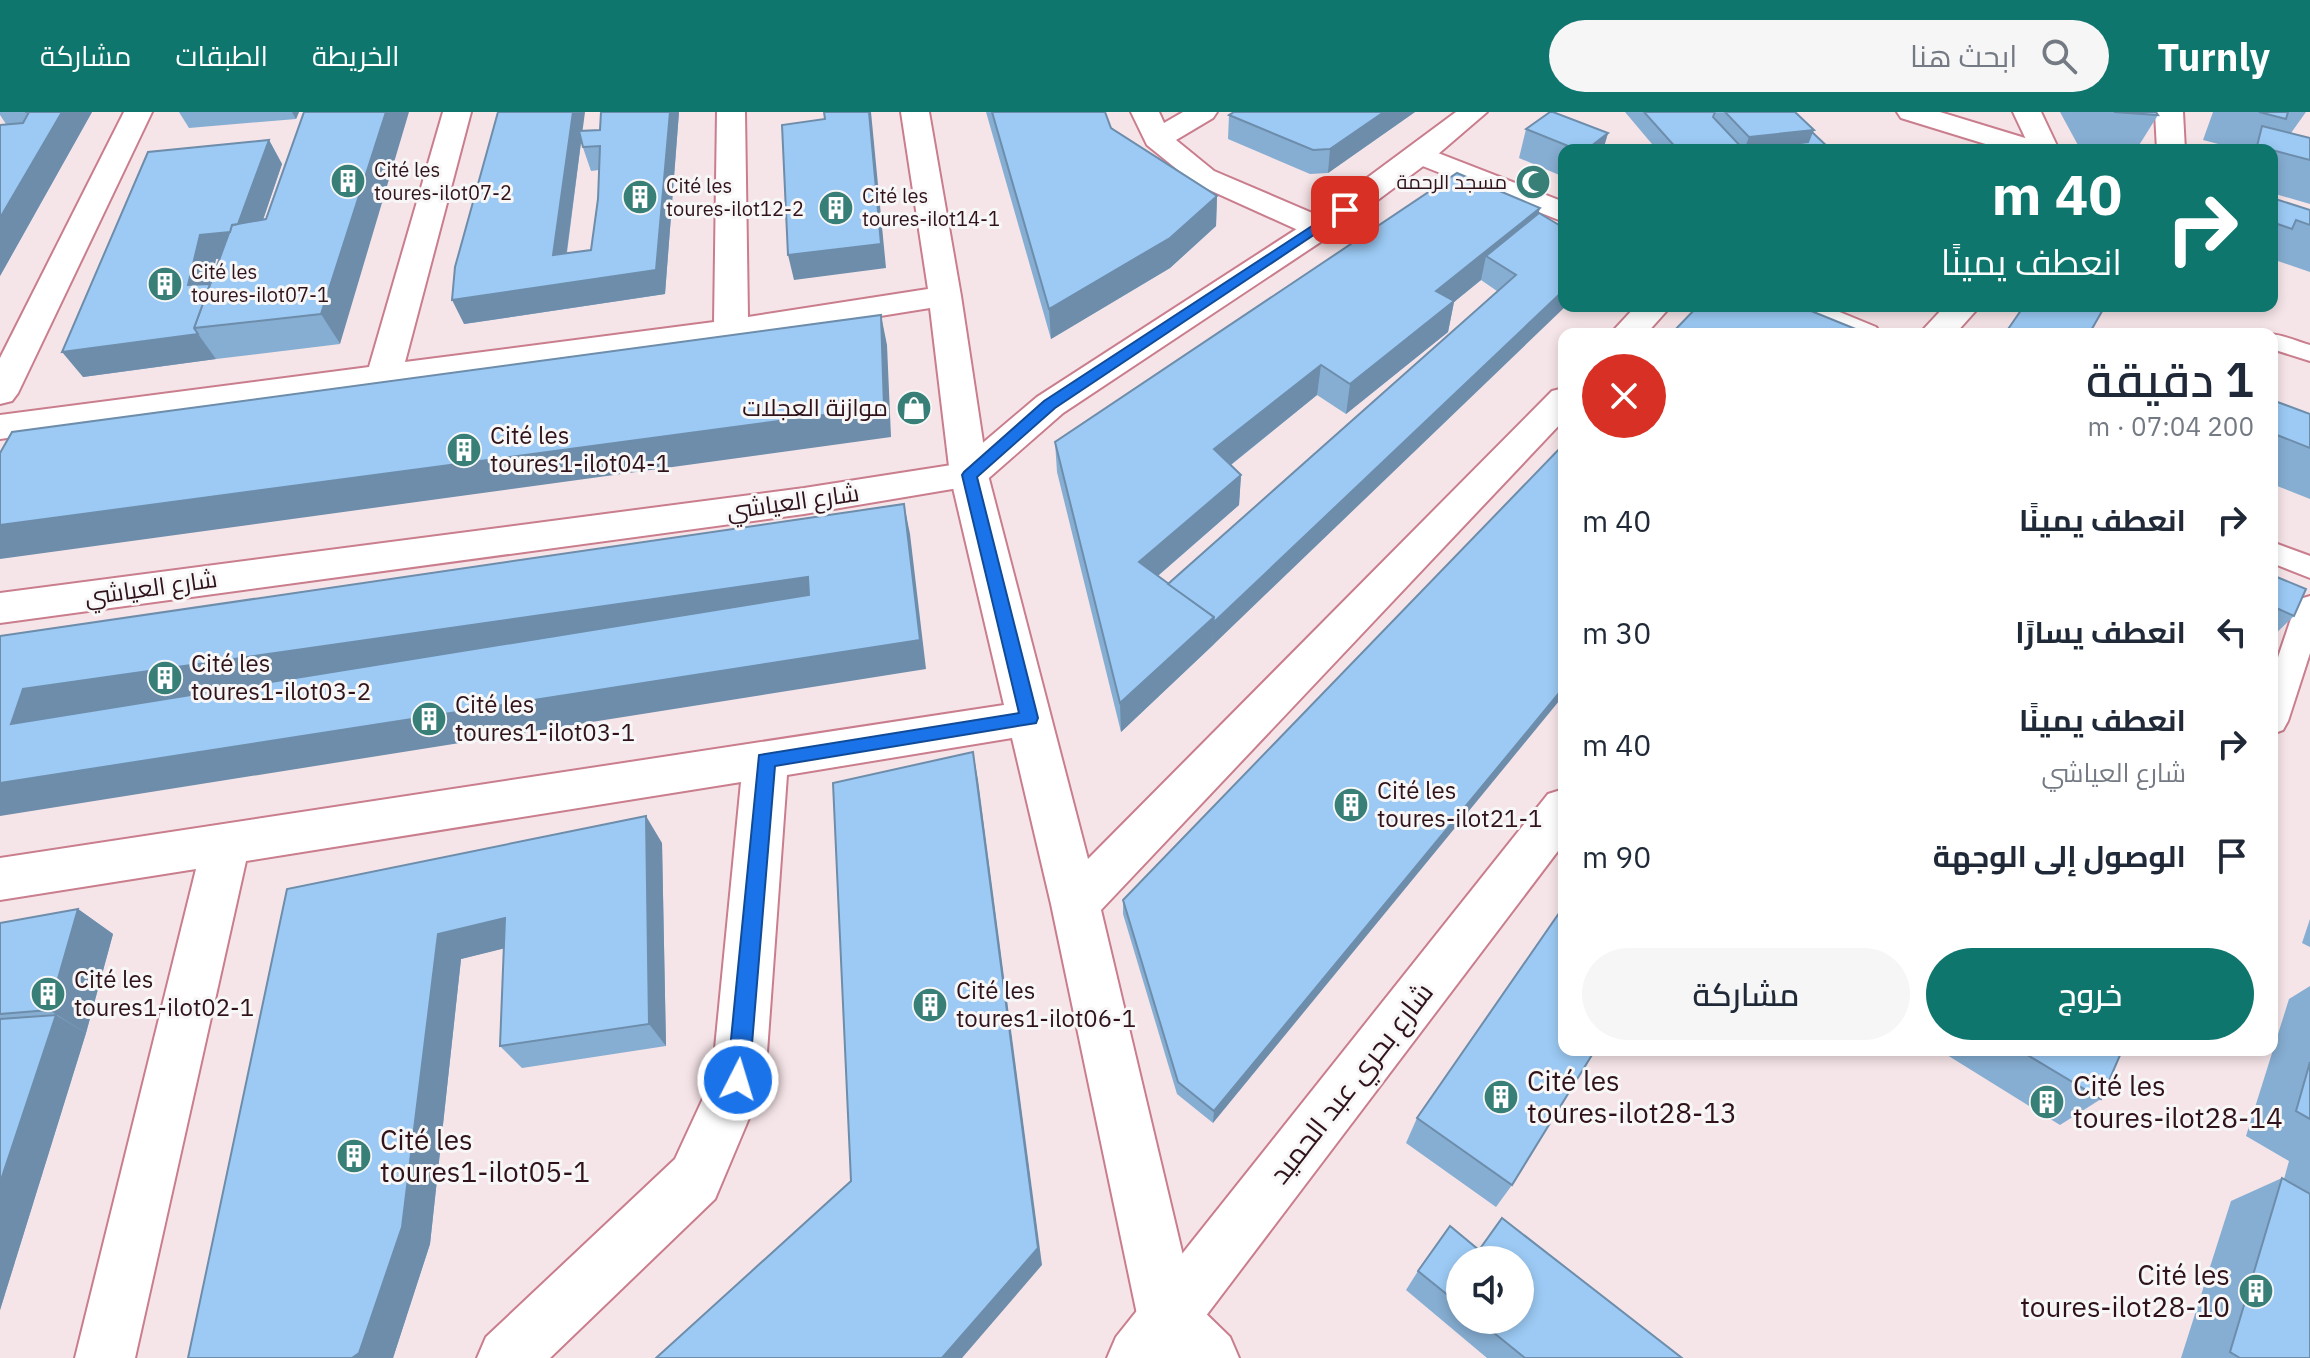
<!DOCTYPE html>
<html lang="ar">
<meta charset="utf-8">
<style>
body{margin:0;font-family:"IBM Plex Sans",Cairo,sans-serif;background:#f6f6f7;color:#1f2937;direction:rtl;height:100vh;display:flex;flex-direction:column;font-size:30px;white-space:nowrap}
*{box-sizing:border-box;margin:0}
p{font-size:26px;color:#747a83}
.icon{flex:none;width:44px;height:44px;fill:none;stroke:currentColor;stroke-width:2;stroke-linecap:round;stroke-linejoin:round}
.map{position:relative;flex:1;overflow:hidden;direction:ltr}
.side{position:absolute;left:1558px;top:216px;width:720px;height:728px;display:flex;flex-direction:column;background:#fff;border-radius:16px;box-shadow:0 4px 12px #0003;direction:rtl}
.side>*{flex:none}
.hud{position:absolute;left:1558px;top:32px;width:720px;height:168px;border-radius:16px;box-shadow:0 4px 12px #0003;direction:rtl;background:#0f766e;color:#fff;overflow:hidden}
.buttons{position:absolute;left:1446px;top:1134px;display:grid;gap:16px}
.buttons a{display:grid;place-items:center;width:88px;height:88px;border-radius:50%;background:#fff;box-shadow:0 4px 12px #0003;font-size:40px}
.pin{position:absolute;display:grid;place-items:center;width:68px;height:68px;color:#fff;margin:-34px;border-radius:16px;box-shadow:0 4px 12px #0006}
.me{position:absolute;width:88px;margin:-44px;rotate:5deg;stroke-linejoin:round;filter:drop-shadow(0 0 6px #0008)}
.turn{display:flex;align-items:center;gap:28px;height:168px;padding:0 24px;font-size:36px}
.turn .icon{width:104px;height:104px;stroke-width:2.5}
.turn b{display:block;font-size:56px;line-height:68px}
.round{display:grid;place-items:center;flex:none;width:84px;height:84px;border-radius:42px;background:#f6f6f7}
.summary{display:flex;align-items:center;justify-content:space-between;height:136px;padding:0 24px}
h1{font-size:48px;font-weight:600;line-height:60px}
.primary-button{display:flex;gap:16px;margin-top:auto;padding:16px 24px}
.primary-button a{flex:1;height:92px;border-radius:48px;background:#0f766e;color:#fff;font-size:32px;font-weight:600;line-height:92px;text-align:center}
.primary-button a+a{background:#f6f6f7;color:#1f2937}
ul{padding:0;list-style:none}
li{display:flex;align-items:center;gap:24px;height:112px;padding:0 24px}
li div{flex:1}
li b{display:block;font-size:30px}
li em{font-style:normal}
header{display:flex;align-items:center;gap:48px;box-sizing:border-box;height:112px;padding:0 40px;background:#0f766e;color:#fff}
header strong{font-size:38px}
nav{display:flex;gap:44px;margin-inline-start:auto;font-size:28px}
.search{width:560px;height:72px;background:#f6f6f7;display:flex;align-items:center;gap:20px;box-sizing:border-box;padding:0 28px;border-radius:44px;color:#747a83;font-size:30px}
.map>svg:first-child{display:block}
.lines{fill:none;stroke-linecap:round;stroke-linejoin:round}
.lane-casing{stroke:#c97d8d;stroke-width:4}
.street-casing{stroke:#c97d8d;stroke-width:4}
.secondary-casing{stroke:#c97d8d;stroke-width:4}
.lane{fill:#fff;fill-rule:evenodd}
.street{fill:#fff;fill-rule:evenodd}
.secondary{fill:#fff;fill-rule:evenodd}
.wall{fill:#86aed2;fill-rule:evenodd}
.shaded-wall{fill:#6d8dab}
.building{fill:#9ccaf4;stroke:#6d8dab;stroke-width:2;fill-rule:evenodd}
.route{fill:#1a73e8;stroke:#114b97;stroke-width:2}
.labels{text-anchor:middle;stroke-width:6;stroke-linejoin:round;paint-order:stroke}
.far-poi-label{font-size:20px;fill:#30131a;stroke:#f7f7f7;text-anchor:start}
.poi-label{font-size:24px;fill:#30131a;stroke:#f7f7f7;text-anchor:start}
.street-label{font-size:24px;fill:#30131a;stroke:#f7f7f7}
.near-poi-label{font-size:28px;fill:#30131a;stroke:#f7f7f7;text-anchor:start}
.near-street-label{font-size:28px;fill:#30131a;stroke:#f7f7f7}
</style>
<header>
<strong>Turnly</strong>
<div class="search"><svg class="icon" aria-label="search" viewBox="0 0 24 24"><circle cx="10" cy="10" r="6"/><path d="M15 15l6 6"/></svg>ابحث هنا</div>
<nav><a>الخريطة</a><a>الطبقات</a><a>مشاركة</a></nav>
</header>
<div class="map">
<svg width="2310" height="1246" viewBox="0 0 2310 1246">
<rect width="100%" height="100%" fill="#f6e5e8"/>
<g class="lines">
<defs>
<g id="lane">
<path d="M2270,222C2283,223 2297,229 2310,233V249L2272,237Z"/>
<path d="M2272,430L2310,444V466L2272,451Z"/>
<path d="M2310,484V541L2288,609L2283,618L2272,622V563L2295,495L2300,487Z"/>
</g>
<g id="street">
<path d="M124,0H152L18,281L12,289L0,292V246Z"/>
<path d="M443,0H471L405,250L714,210L717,0H745L748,205L928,177L901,0H929L961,184L988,363L1088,747L1552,279L1564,276V308L1101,798L1194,1190L1230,1225L1239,1246H1166L1147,1228L1138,1207L1051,792L1012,626L787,663L765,968L715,1087L550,1246H477L486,1225L675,1047L712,967L741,670L246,749L135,1246H75L196,757L0,788V746L1004,593L950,363L930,196L731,228L0,327V303L369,255Z"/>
<path d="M1131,0H1159L1164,11L1183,0H1217L1213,6L1176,28L1214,59L1331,109L1335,116L1331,123L1320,125L1309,123L1194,71L1147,33Z"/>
<path d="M1897,0H1940L2045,32L2049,38H2005L1901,6Z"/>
<path d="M2155,0H2183L2185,38H2157Z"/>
<path d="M1420,34L1564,90V110L1410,49L1406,43L1410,37Z"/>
<path d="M1636,194H1671L1646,222H1610Z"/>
<path d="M1780,194H1825L1876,215L1881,222H1835L1784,201Z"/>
</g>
<g id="secondary">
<path d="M1456,0H1487L1430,49L1331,123L1063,301L982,372L804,402L0,511V481L804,376L958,352L1037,285L1309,109Z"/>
<path d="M2013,0H2041L2059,38H2031Z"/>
<path d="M1945,194H1980L1955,222H1919Z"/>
<path d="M1564,677V731L1174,1246H1107L1116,1225L1548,682Z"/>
</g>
</defs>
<use href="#lane" class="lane-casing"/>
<use href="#street" class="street-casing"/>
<use href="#secondary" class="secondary-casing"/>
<use href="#lane" class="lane"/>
<use href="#street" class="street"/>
<use href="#secondary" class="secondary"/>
</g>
<g class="wall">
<path d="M0,0H92L0,164V13L6,12L0,3Z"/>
<path d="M179,0H299L296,7L189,16Z"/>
<path d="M601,0H679L665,182L464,212L583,19L600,18ZM581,30L591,59L599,58L598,87L591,138L567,141Z"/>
<path d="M986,0H1105L1111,16L1217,84L1216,114L1170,156L1051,227Z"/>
<path d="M1415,0L1328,61L1310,62L1228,27L1229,3Z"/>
<path d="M1625,0H1795L1814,18L1813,20L1831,38H1657Z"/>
<path d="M2060,0H2156L2158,3L2136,38H2117L2079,35Z"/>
<path d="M2213,0H2306L2291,21L2310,26V92L2272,81V38H2241L2203,28Z"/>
<path d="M1526,17L1608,21L1603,38H1564V65L1519,46Z"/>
<path d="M269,28L282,52L263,108L266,107L340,232L216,247L83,265ZM216,147H220L211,171Z"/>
<path d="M2272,86L2310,98V160L2272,147Z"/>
<path d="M1538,101L1564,116L1212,534L1121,620L1057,360L1055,330ZM1481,168L1497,179L1168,472L1158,464L1239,393L1241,363L1231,353L1317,283L1346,302L1448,220L1454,190Z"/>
<path d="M2272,288L2310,302V387L2272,372Z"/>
<path d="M1564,332L1213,1011L1177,982L1123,802V788Z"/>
<path d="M2272,463L2294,504L2272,525Z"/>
<path d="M662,731L666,934L522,956L500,934L504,836L461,847L430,1132L393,1246H188L287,777Z"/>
<path d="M78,797L113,822L86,921L0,1198V811Z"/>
<path d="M2310,807V835L2302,831Z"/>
<path d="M2310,874V1246H2181L2231,1089L2282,1066L2284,1067L2289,1049L2246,1024L2289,887Z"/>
<path d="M1939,938H2116L2101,987L2060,1013Z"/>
<path d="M1417,1006L1512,1073L1496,1095L1406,1031Z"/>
<path d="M1479,1138L1682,1246H1487L1406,1178L1418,1159ZM1460,1148L1520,1208H1460Z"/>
</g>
<g class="shaded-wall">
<path d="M62,0H92L0,164V106Z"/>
<path d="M292,0H299L296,7Z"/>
<path d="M386,0H409L340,232L321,202Z"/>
<path d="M573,0H585L563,167L553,143Z"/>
<path d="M670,0H679L665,182L464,212L452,188L656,158Z"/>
<path d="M869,0H871L886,156L794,168L788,143Z"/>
<path d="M1384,0H1415L1328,61L1330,37Z"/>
<path d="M1814,18L1805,38H1744L1749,25Z"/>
<path d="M1608,21L1603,38H1586Z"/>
<path d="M269,28L282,52L251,143L216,147L205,198L188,173L200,123Z"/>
<path d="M1217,84L1216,114L1170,156L1051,227L1049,197Z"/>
<path d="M1540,96L1532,126L1486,144L1481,168L1454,190L1448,220L1346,302L1350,272L1436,179Z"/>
<path d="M1564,178V194H1566L1212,534L1213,511Z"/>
<path d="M881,203L887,233L891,325L0,447V413Z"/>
<path d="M198,222L216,247L83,265L62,240Z"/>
<path d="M1321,253L1317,283L1213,367L1214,337Z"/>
<path d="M1241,363L1239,393L1139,480V450Z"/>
<path d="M904,392L910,422L926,557L0,704V671L920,528Z"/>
<path d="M808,465L817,494L11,612L23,577Z"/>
<path d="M1214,505L1212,534L1121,620L1120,591Z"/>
<path d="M1564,575V583L1213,1011L1214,999Z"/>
<path d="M973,640L978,668L1042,1153L962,1246H942Z"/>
<path d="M646,704L662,731L666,934L649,912Z"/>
<path d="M78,797L113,822L86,921L49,898Z"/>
<path d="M505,806L526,831L461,847L430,1132L393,1246H352L438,822Z"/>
<path d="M56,903L86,921L0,1198V1071Z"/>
</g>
<g class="building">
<path d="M25,0H62L0,106V13L23,11L29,0Z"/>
<path d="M304,0H386L321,202L194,216L232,113L266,107Z"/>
<path d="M498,0H573L553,143L591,138L598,87L600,34L583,35L579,19L600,18L601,0H670L656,158L452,188L455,155Z"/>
<path d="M824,0H869L881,132L788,143L782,13L825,7Z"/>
<path d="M992,0H1105L1111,16L1217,84L1170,126L1049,197Z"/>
<path d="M1234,0H1384L1330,37L1313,38L1229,3Z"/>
<path d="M1550,0H1553L1608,21L1586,38H1578L1526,17Z"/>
<path d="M1644,0H1715L1713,5L1744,38L1808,30L1812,20L1831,38H1678Z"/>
<path d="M1725,0H1795L1814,18L1749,25Z"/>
<path d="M2114,0H2156L2158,3Z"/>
<path d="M2259,0H2288L2286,7Z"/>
<path d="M2262,14L2310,26V48L2257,34Z"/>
<path d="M269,28L238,112L232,113L230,120L200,123L188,173L210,172L194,216L198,222L62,240L148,40Z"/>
<path d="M1457,61L1540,96L1436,179L1454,189L1350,272L1321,253L1214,337L1241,363L1139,450L1214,505L1120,591L1055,330Z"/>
<path d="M2272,86L2310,98V113L2296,108L2292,117L2272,110Z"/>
<path d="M1539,101L1564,116V178L1213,511L1214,505L1168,472L1516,163L1486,144Z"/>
<path d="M1698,194H1799L1858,218L1855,222H1671Z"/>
<path d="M2024,194H2105L2089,222H2010L2006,220Z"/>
<path d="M881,203L884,295L0,413V341L12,320Z"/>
<path d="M2272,288L2310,302V336L2272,321Z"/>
<path d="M1564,332V575L1214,999L1178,970L1123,788Z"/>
<path d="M904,392L920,528L0,671V524ZM808,465L809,483L11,612L23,577Z"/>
<path d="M2272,463L2306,477L2294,504L2272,494Z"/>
<path d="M973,640L1038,1136L942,1246H656L851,1069L833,671Z"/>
<path d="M646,704L649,912L500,934L505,806L438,822L402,1115L359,1241L352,1246H188L287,777Z"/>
<path d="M1564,794V938H1595L1512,1073L1417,1006Z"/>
<path d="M78,797L49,898L0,902V811Z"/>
<path d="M56,903L0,1071V907Z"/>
<path d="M2019,938H2116L2121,941L2101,987Z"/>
<path d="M2310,950V1007L2296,999Z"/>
<path d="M2282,1066L2310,1082V1246H2240L2230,1240Z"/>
<path d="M1502,1106L1682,1246H1525L1478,1208H1520V1148H1460V1193L1418,1159L1450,1114L1479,1138Z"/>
</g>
<path class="route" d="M1341,95L1351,98L1055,296L977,365L1038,606L1036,611L775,654L749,968L746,976L738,979L730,976L727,968L759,643L1019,601L962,363L964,360L1044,289Z"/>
<defs>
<symbol id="building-disc" viewBox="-11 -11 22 22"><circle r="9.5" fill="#387f78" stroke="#f7f7f7"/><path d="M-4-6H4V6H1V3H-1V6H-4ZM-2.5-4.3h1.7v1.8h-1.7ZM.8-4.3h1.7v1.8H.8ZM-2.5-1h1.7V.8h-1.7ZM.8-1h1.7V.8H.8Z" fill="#fff"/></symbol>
<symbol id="mosque-disc" viewBox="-11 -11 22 22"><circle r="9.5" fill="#387f78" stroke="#f7f7f7"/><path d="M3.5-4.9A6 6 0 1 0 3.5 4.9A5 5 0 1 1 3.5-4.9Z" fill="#fff"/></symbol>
<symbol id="shop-disc" viewBox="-11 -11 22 22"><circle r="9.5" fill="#387f78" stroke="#f7f7f7"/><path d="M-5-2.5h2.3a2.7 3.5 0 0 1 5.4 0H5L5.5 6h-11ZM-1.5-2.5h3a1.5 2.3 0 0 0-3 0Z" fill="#fff"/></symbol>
</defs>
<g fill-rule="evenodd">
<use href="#building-disc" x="328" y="49" width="40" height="40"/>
<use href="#mosque-disc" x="1513" y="50" width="40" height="40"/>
<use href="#building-disc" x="620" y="65" width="40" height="40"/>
<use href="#building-disc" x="816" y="76" width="40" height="40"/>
<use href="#building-disc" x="145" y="152" width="40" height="40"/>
<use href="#shop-disc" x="894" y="276" width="40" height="40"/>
<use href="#building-disc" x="444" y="318" width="40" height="40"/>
<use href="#building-disc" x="145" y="546" width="40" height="40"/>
<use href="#building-disc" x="409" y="587" width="40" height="40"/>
<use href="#building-disc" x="1331" y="673" width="40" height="40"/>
<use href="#building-disc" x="28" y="862" width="40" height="40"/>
<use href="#building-disc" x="910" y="873" width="40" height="40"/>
<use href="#building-disc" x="1481" y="965" width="40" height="40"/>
<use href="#building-disc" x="2027" y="970" width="40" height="40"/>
<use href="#building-disc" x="334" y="1024" width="40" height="40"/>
<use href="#building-disc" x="2236" y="1159" width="40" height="40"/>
</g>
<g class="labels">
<g class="far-poi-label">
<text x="374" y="65">Cité les<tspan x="374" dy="23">toures-ilot07-2</tspan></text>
<text x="1507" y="77" text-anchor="end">مسجد الرحمة</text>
<text x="666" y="81">Cité les<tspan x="666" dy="23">toures-ilot12-2</tspan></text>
<text x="862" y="91">Cité les<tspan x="862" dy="23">toures-ilot14-1</tspan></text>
<text x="191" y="167">Cité les<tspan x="191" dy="23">toures-ilot07-1</tspan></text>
</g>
<g class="poi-label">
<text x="888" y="304" text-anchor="end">موازنة العجلات</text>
<text x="490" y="332">Cité les<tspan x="490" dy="28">toures1-ilot04-1</tspan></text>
<text x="191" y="560">Cité les<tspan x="191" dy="28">toures1-ilot03-2</tspan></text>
<text x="455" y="601">Cité les<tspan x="455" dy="28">toures1-ilot03-1</tspan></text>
<text x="1377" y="687">Cité les<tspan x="1377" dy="28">toures-ilot21-1</tspan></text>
<text x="74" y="876">Cité les<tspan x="74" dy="28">toures1-ilot02-1</tspan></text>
<text x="956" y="887">Cité les<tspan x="956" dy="28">toures1-ilot06-1</tspan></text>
</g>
<g class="street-label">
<text transform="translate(793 390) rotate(-8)" y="8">شارع العياشي</text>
<text transform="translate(151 476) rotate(-8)" y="8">شارع العياشي</text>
</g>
<g class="near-poi-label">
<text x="1527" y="979">Cité les<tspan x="1527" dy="32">toures-ilot28-13</tspan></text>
<text x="2073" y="984">Cité les<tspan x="2073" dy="32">toures-ilot28-14</tspan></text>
<text x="380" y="1038">Cité les<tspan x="380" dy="32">toures1-ilot05-1</tspan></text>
<text x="2230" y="1173" text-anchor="end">Cité les<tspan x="2230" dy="32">toures-ilot28-10</tspan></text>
</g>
<g class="near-street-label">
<text transform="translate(1351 971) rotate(-52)" y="10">شارع بحري عبد الحميد</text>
</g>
</g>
</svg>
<div class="buttons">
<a><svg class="icon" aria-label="sound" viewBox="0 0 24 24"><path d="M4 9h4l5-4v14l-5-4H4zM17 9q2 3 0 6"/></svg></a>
</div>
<div class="pin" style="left:1345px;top:98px;background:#d93025"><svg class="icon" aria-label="arrive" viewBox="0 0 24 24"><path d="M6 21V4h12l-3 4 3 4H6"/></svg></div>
<svg class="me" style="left:738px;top:968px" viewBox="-20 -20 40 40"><circle r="17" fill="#1a73e8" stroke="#fff" stroke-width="3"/><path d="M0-11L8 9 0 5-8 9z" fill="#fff"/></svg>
<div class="hud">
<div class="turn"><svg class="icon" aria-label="right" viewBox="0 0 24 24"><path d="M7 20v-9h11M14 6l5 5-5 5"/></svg><div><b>40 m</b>انعطف يمينًا</div></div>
</div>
<section class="side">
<div class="summary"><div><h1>1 دقيقة</h1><p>200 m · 07:04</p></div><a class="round" style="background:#d93025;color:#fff"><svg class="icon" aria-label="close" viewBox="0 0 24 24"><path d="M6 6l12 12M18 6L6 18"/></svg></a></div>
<ul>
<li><svg class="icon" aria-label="right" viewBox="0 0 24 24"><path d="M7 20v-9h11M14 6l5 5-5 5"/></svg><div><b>انعطف يمينًا</b></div><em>40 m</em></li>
<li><svg class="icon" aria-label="left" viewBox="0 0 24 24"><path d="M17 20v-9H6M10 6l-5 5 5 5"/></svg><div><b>انعطف يسارًا</b></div><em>30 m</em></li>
<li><svg class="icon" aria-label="right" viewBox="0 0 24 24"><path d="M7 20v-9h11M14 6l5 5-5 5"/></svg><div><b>انعطف يمينًا</b><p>شارع العياشي</p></div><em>40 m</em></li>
<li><svg class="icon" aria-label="arrive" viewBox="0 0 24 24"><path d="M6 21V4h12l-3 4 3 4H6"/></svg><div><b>الوصول إلى الوجهة</b></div><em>90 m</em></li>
</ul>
<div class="primary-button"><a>خروج</a><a>مشاركة</a></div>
</section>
</div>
